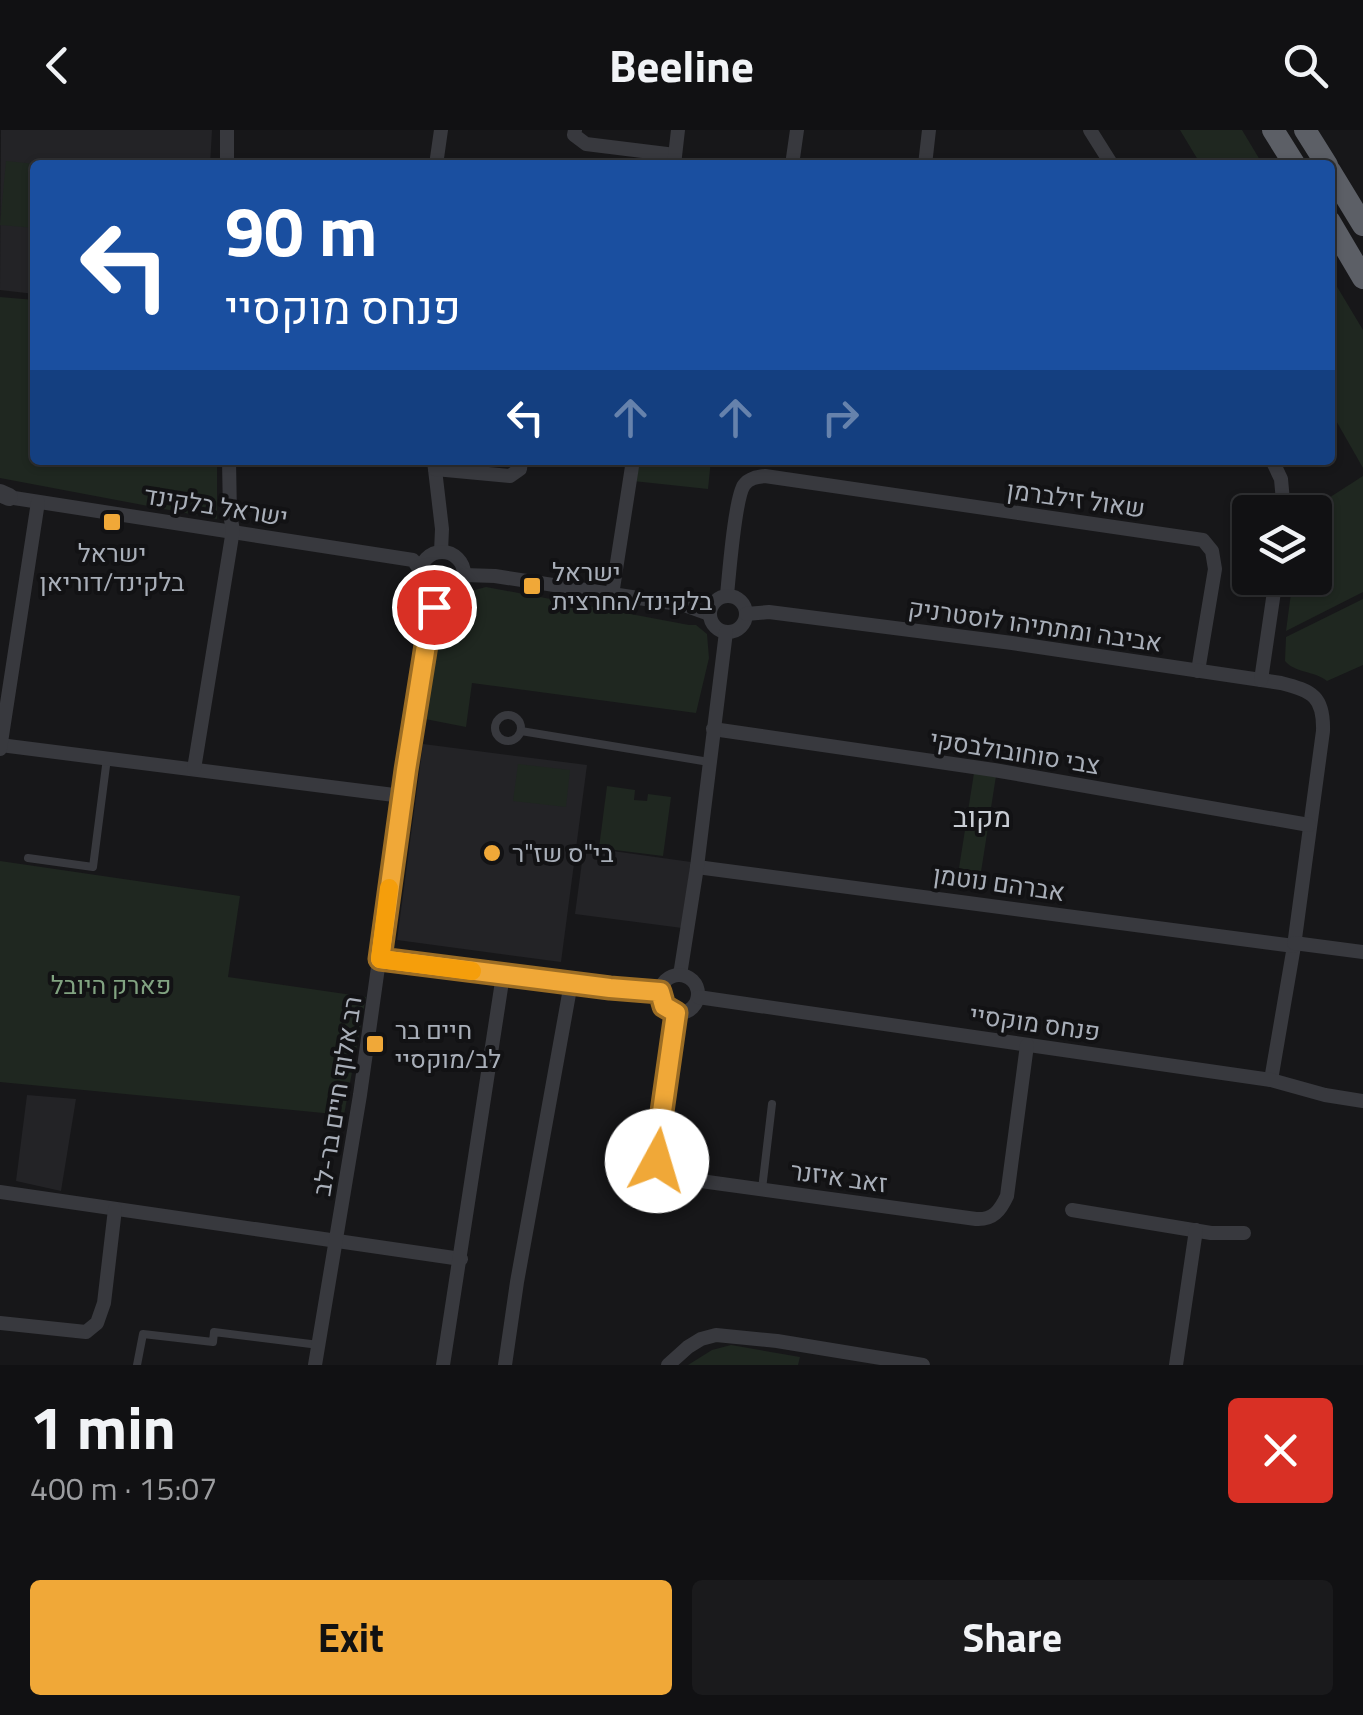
<!DOCTYPE html>
<meta charset="utf-8">
<style>
body{margin:0;font-family:"Titillium Web",Heebo,sans-serif;background:#1a1a1c;color:#f1f3f6;height:100vh;display:flex;flex-direction:column;font-size:38px;white-space:nowrap}
*{box-sizing:border-box;margin:0}
p{font-size:32px;color:#9c9da0}
.icon{flex:none;width:55px;height:55px;fill:none;stroke:currentColor;stroke-width:2;stroke-linecap:round;stroke-linejoin:round}
.map{position:relative;height:1235px;overflow:hidden}
.side{display:flex;flex-direction:column;background:#111113;flex:1}
.side>*{flex:none}
.banner{position:absolute;left:30px;top:30px;width:1305px;height:305px;border-radius:10px;box-shadow:0 2px 8px #0004,0 0 0 2px #303133;background:#1a4fa0;color:#fff;overflow:hidden}
.fabs{position:absolute;left:1232px;top:365px;display:grid;gap:20px}
.fabs a{display:grid;place-items:center;width:100px;height:100px;border-radius:10px;background:#111113;box-shadow:0 2px 8px #0004,0 0 0 2px #303133;font-size:50px}
.pin{position:absolute;display:grid;place-items:center;width:85px;height:85px;color:#fff;margin:-42px;border:5px solid #fff;border-radius:50%;box-shadow:0 2px 10px #0007}
.me{position:absolute;width:110px;margin:-55px;rotate:6deg;stroke-linejoin:round;filter:drop-shadow(0 0 8px #0008)}
.turn{display:flex;align-items:center;gap:35px;height:210px;padding:0 30px;font-size:45px}
.turn .icon{width:130px;height:130px;stroke-width:2.5}
.turn b{display:block;font-size:70px;line-height:85px}
.lanes{display:flex;align-items:center;height:95px;padding:0 30px;background:#0003;justify-content:center;gap:50px;direction:ltr}
.lanes .off{opacity:.35}
.round{display:grid;place-items:center;flex:none;width:105px;height:105px;border-radius:10px;background:#1a1a1c}
.summary{display:flex;align-items:center;justify-content:space-between;height:170px;padding:0 30px}
h1{font-size:60px;font-weight:700;line-height:75px}
.cta{display:flex;gap:20px;margin-top:auto;padding:20px 30px}
.cta a{flex:1;height:115px;border-radius:10px;background:#f0a838;color:#111;font-size:40px;font-weight:700;line-height:115px;text-align:center}
.cta a+a{background:#1a1a1c;color:#f1f3f6}
header{display:flex;justify-content:space-between;align-items:center;height:130px;padding:0 30px;background:#111113;font-size:45px;font-weight:700}
.map>svg:first-child{display:block}
.built{fill:#232326}
.green{fill:#1f2720}
.lines{fill:none;stroke-linecap:round;stroke-linejoin:round}
.service{stroke:#38393e;stroke-width:8}
.minor{stroke:#38393e;stroke-width:14}
.tertiary{stroke:#38393e;stroke-width:18}
.trunk{stroke:#5c5f66;stroke-width:22}
.route-casing{stroke:#9c6d24;stroke-width:25}
.route{stroke:#f0a838;stroke-width:18}
.slow{stroke:#f59e0b;stroke-width:18}
.poi-dot{fill:#f0a838;stroke:#121214;stroke-width:4}
.labels{text-anchor:middle;stroke-width:8;stroke-linejoin:round;paint-order:stroke}
.street-label{font-size:25px;fill:#a9afb9;stroke:#121214}
.poi-label{font-size:25px;fill:#a9afb9;stroke:#121214;text-anchor:start}
.park-label{font-size:25px;fill:#81a381;stroke:#121214}
.neighbourhood-label{font-size:28px;fill:#caced5;stroke:#121214}
</style>
<header><svg class="icon" aria-label="back" viewBox="0 0 24 24"><path d="M15 5l-7 7 7 7"/></svg>Beeline<svg class="icon" aria-label="search" viewBox="0 0 24 24"><circle cx="10" cy="10" r="6"/><path d="M15 15l6 6"/></svg></header>
<div class="map">
<svg width="1363" height="1235" viewBox="0 0 1363 1235">
<rect width="100%" height="100%" fill="#171719"/>
<g class="built">
<path d="M1,0H212L210,35H35V164L0,160Z"/>
<path d="M423,614L587,635L561,832L397,810Z"/>
<path d="M584,717L691,732L682,798L575,784Z"/>
<path d="M27,965L76,969L61,1061L16,1051Z"/>
</g>
<g class="green">
<path d="M1180,0H1242L1263,35H1201Z"/>
<path d="M6,31L46,35H35V98L0,95Z"/>
<path d="M1330,145L1363,200V338L1330,280Z"/>
<path d="M0,167L35,170V330H217V389L0,348Z"/>
<path d="M636,330H711L708,359L633,351Z"/>
<path d="M1363,346V462L1286,501L1293,448H1315V382H1307Z"/>
<path d="M486,457L689,495H696L707,504L709,528L696,583L472,553L466,597L420,588L441,485L458,469L471,461Z"/>
<path d="M1363,469V535L1327,551C1315,541 1295,543 1285,531L1286,507Z"/>
<path d="M518,634L570,640L566,677L513,671Z"/>
<path d="M974,643L996,646L978,761L956,757Z"/>
<path d="M607,656L635,660L634,670L647,671L648,664L671,667L663,726L599,718Z"/>
<path d="M0,731L240,766L228,847L366,867L344,985L0,952Z"/>
<path d="M731,1215L800,1227L798,1235H688L712,1220Z"/>
</g>
<g class="lines">
<g class="service">
<circle cx="508" cy="598" r="13"/>
<path d="M521,601L709,632"/>
<path d="M28,728L93,737L107,628"/>
<path d="M762,1059L772,974"/>
<path d="M137,1235L143,1204L213,1212L214,1202L319,1215"/>
</g>
<g class="minor">
<path d="M575,0L574,5L586,14L675,25"/>
<path d="M1090,0L1112,35"/>
<path d="M227,35V0"/>
<path d="M436,35L441,0"/>
<path d="M674,35L678,0"/>
<path d="M792,35L797,0"/>
<path d="M925,35L929,0"/>
<path d="M1272,330L1281,349L1284,382"/>
<path d="M434,331L442,399L441,422"/>
<path d="M435,339L510,346L520,339L521,330"/>
<path d="M1,366L413,430L420,440"/>
<circle cx="442" cy="444" r="22"/>
<path d="M464,445L495,446L684,475L709,484"/>
<path d="M612,465L633,330"/>
<path d="M727,465C729,445 735,368 744,355C749,348 757,347 765,346L1203,410L1212,421L1215,439L1198,541"/>
<circle cx="728" cy="484" r="18"/>
<path d="M746,484L769,482L1012,513L1281,553C1313,561 1324,567 1323,601L1294,816L1271,950"/>
<path d="M1261,550L1276,448"/>
<path d="M713,599L994,640L1309,695"/>
<path d="M0,615L402,666"/>
<path d="M0,619L38,372"/>
<path d="M194,639L233,400L230,385L229,330"/>
<path d="M697,737L1294,816"/>
<path d="M1294,813L1363,822"/>
<path d="M380,829L610,858L660,862"/>
<path d="M680,845L697,737L726,502"/>
<circle cx="679" cy="864" r="19"/>
<path d="M698,867L1271,950L1325,965L1363,971"/>
<path d="M676,883L656,1024C659,1037 666,1045 679,1048L976,1089C993,1090 1000,1081 1007,1066L1027,915"/>
<path d="M0,1062L461,1129"/>
<path d="M1072,1080L1211,1103H1244"/>
<path d="M0,1193L86,1202L97,1193L104,1173L115,1079"/>
<path d="M315,1235L360,965L406,639L430,491L436,465"/>
<path d="M443,1235L503,845"/>
<path d="M505,1235L517,1152L571,853"/>
<path d="M668,1235L688,1217L701,1209L716,1205L777,1211L923,1235"/>
<path d="M1176,1235L1196,1100"/>
</g>
<path class="tertiary" d="M0,363L9,367"/>
<g class="trunk">
<path d="M1273,0L1295,35"/>
<path d="M1305,0L1327,35"/>
<path d="M1330,41L1363,95"/>
<path d="M1330,92L1363,148"/>
</g>
</g>
<g class="lines">
<defs>
<path id="route" d="M434,477L430,490L406,640L380,829L610,858L660,862L664,876L676,883L656,1024L657,1031"/>
</defs>
<use href="#route" class="route-casing"/>
<use href="#route" class="route"/>
<path class="slow" d="M389,758L380,829L472,841"/>
</g>
<g class="poi-dot">
<rect x="102" y="382" width="20" height="20" rx="5"/>
<rect x="522" y="446" width="20" height="20" rx="5"/>
<circle cx="492" cy="723" r="10"/>
<rect x="365" y="904" width="20" height="20" rx="5"/>
</g>
<g class="labels">
<g class="street-label">
<text transform="translate(1076 369) rotate(8)" y="9">שאול זילברמן</text>
<text transform="translate(216 376) rotate(9)" y="9">ישראל בלקינד</text>
<text transform="translate(1035 495) rotate(8)" y="9">אביבה ומתתיהו לוסטרניק</text>
<text transform="translate(1015 622) rotate(9)" y="9">צבי סוחובולבסקי</text>
<text transform="translate(999 753) rotate(8)" y="9">אברהם נוטמן</text>
<text transform="translate(1035 893) rotate(8)" y="9">פנחס מוקסיי</text>
<text transform="translate(337 966) rotate(-81)" y="9">רב אלוף חיים בר-לב</text>
<text transform="translate(839 1047) rotate(8)" y="9">זאב איזנר</text>
</g>
<g class="poi-label">
<text x="112" y="432" text-anchor="middle">ישראל<tspan x="112" dy="29">בלקינד/דוריאן</tspan></text>
<text x="552" y="451">ישראל<tspan x="552" dy="29">בלקינד/החרצית</tspan></text>
<text x="512" y="732">בי"ס שז"ר</text>
<text x="395" y="909">חיים בר<tspan x="395" dy="29">לב/מוקסיי</tspan></text>
</g>
<g class="park-label">
<text x="111" y="864">פארק היובל</text>
</g>
<g class="neighbourhood-label">
<text x="982" y="697">מקוב</text>
</g>
</g>
</svg>
<div class="fabs">
<a><svg class="icon" aria-label="layers" viewBox="0 0 24 24"><path d="M12 4l9 5-9 5-9-5zM3 14l9 5 9-5"/></svg></a>
</div>
<div class="pin" style="left:434px;top:477px;background:#d93025"><svg class="icon" aria-label="arrive" viewBox="0 0 24 24"><path d="M6 21V4h12l-3 4 3 4H6"/></svg></div>
<svg class="me" style="left:657px;top:1031px" viewBox="-20 -20 40 40"><circle r="19" fill="#fff"/><path d="M0-13L10 11 0 6-10 11z" fill="#f0a838"/></svg>
<div class="banner">
<div class="turn"><svg class="icon" aria-label="left" viewBox="0 0 24 24"><path d="M17 20v-9H6M10 6l-5 5 5 5"/></svg><div><b>90 m</b>פנחס מוקסיי</div></div>
<div class="lanes"><svg class="icon" aria-label="left" viewBox="0 0 24 24"><path d="M17 20v-9H6M10 6l-5 5 5 5"/></svg><svg class="icon off" aria-label="ahead" viewBox="0 0 24 24"><path d="M12 20V5M6 11l6-6 6 6"/></svg><svg class="icon off" aria-label="ahead" viewBox="0 0 24 24"><path d="M12 20V5M6 11l6-6 6 6"/></svg><svg class="icon off" aria-label="right" viewBox="0 0 24 24"><path d="M7 20v-9h11M14 6l5 5-5 5"/></svg></div>
</div>
</div>
<section class="side">
<div class="summary"><div><h1>1 min</h1><p>400 m · 15:07</p></div><a class="round" style="background:#d93025;color:#fff"><svg class="icon" aria-label="close" viewBox="0 0 24 24"><path d="M6 6l12 12M18 6L6 18"/></svg></a></div>
<div class="cta"><a>Exit</a><a>Share</a></div>
</section>
